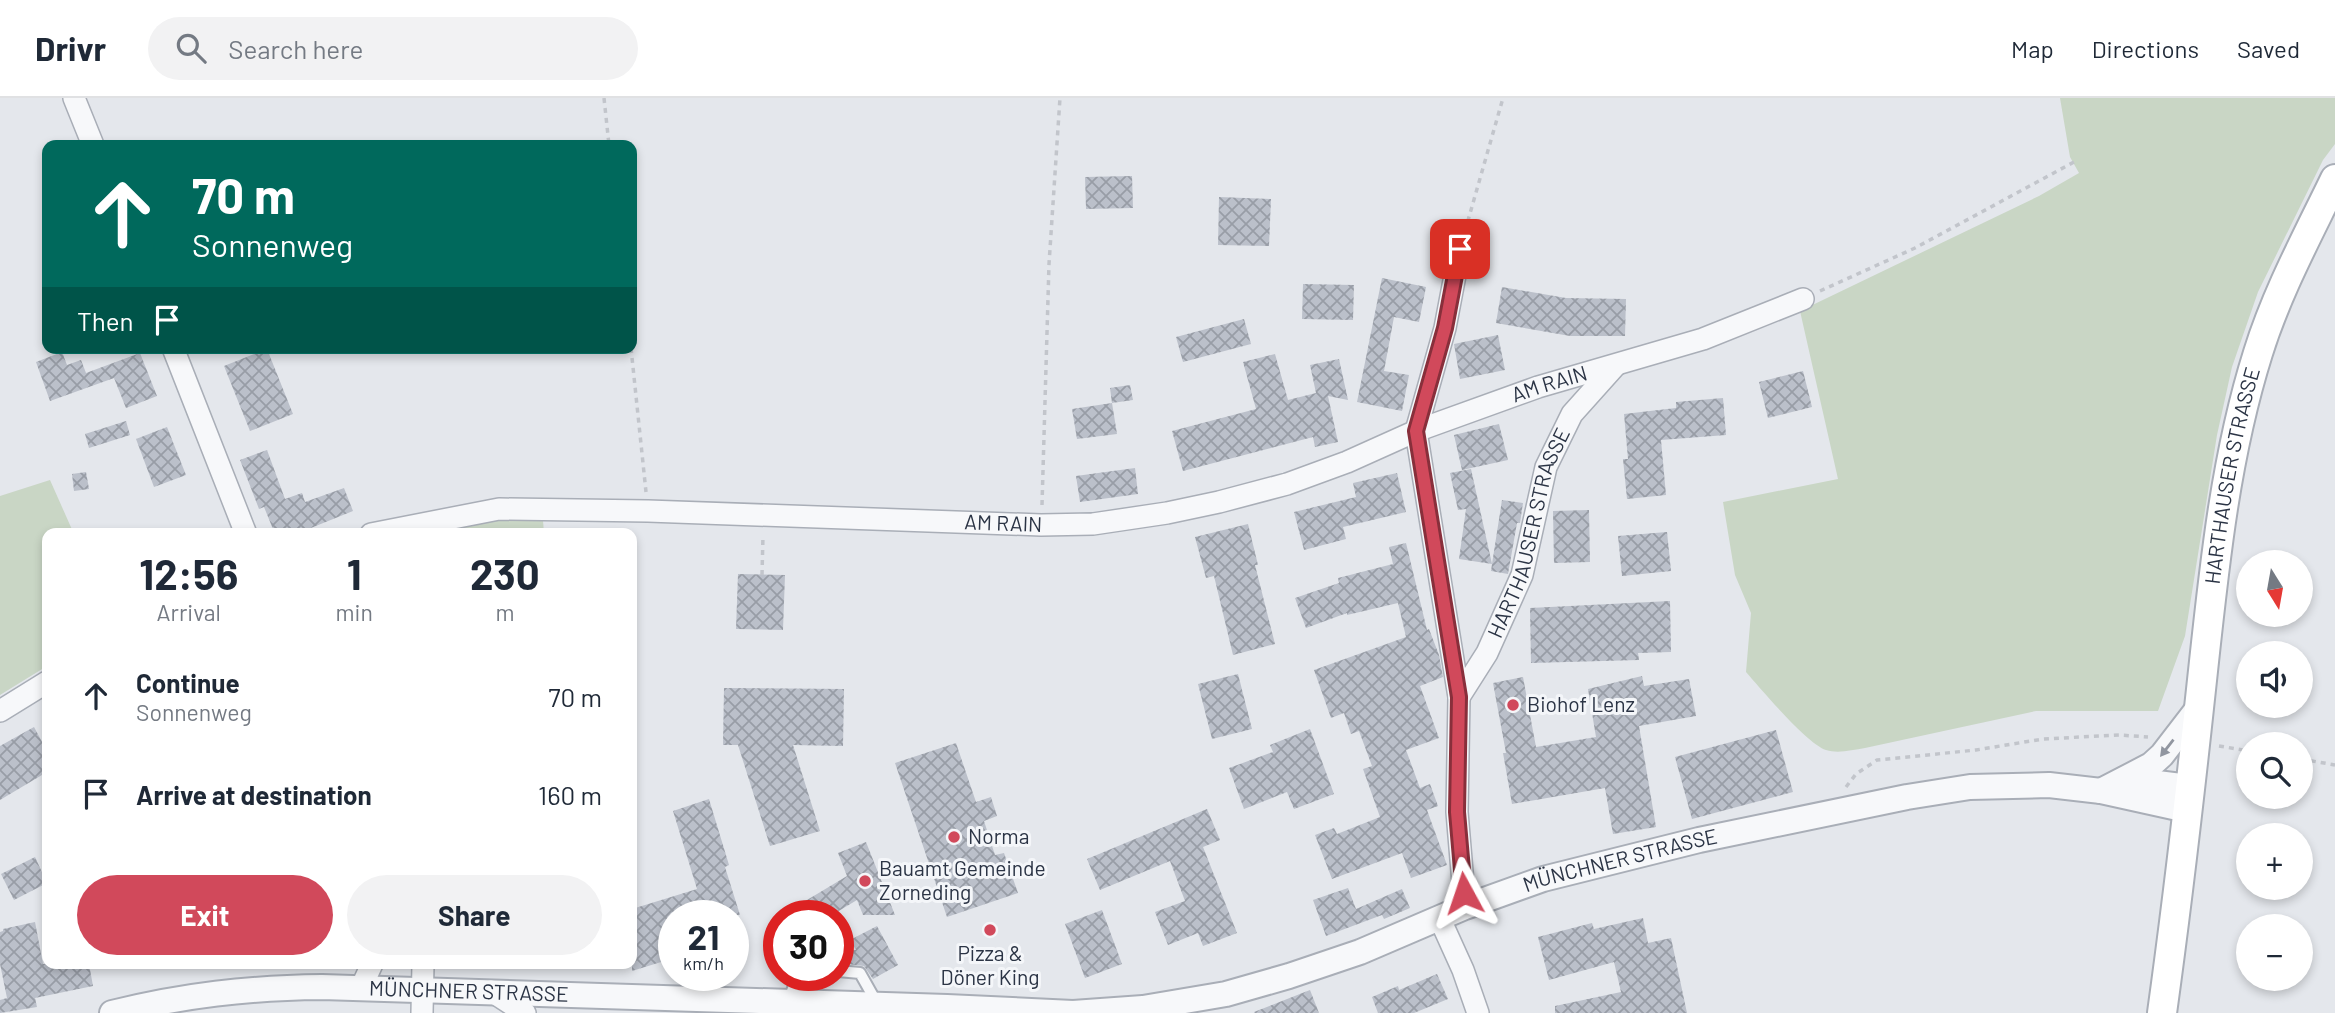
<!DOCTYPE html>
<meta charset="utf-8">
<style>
body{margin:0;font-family:Barlow,sans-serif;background:#f2f2f3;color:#1f2937;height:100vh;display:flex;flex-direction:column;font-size:26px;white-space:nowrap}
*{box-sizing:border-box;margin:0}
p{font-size:23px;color:#747a83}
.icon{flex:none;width:38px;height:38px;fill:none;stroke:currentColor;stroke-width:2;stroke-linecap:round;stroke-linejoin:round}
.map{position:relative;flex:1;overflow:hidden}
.drawer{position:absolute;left:42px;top:430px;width:595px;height:441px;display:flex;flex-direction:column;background:#fff;border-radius:14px;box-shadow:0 4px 10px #0003}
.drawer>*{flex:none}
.hud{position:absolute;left:42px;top:42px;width:595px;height:214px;border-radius:14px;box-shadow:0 4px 10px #0003;background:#00695c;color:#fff;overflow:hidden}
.needle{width:46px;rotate:169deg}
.buttons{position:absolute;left:2236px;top:452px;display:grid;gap:14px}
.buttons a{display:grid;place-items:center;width:77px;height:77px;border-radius:50%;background:#fff;box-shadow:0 4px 10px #0003;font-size:35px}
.speed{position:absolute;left:658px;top:802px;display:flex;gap:14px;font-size:35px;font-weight:700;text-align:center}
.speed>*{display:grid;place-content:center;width:91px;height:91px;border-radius:50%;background:#fff;box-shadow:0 4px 10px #0003;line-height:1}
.speed small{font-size:18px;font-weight:400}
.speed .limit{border:10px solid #d22;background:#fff;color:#111}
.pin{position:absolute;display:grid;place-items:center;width:60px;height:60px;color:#fff;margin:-30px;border-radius:14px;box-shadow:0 4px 10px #0006}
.me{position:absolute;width:77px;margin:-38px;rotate:355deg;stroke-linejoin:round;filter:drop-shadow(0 0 5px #0008)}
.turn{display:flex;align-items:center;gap:24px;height:147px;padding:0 35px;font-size:32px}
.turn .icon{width:91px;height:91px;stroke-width:2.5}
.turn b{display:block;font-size:49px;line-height:60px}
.then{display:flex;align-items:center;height:66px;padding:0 35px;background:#0003;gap:14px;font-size:26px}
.eta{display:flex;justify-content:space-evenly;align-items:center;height:119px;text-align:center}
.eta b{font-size:42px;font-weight:700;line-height:49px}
.action{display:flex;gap:14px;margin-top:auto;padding:14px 35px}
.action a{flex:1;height:80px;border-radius:42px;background:#d1495b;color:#fff;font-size:28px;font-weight:700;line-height:80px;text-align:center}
.action a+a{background:#f2f2f3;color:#1f2937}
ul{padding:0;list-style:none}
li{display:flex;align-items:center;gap:21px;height:98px;padding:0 35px}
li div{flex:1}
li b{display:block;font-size:26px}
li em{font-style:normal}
header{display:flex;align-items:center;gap:42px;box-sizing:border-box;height:98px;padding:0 35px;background:#fff;border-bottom:2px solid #e0e1e3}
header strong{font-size:33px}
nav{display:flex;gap:38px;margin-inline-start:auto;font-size:24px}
.search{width:490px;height:63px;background:#f2f2f3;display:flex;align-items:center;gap:18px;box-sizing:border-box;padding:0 24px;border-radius:38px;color:#747a83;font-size:26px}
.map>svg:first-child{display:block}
.green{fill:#c9d6c5}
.building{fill:url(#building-cross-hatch)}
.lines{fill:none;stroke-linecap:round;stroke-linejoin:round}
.service-casing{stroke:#a9aeb7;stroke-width:14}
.minor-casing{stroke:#a9aeb7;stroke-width:24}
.tertiary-casing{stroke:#a9aeb7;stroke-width:28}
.secondary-casing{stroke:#a9aeb7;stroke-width:32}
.path{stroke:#c2c5cb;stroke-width:3.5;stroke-dasharray:5 5;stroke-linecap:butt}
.service{stroke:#f7f8fa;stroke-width:10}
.minor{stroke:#f7f8fa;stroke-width:21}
.tertiary{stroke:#f7f8fa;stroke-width:24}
.secondary{stroke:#fff;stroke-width:28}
.oneway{fill:#9196a0}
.route-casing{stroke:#882f3b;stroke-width:18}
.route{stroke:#d1495b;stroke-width:12}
.poi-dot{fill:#d1495b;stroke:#f4f6f9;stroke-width:2.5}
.labels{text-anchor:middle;stroke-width:6;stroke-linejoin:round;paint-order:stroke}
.street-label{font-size:21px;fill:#2b3445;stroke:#f4f6f9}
.poi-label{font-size:21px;fill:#2b3445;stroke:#f4f6f9;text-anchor:start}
</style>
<header>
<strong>Drivr</strong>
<div class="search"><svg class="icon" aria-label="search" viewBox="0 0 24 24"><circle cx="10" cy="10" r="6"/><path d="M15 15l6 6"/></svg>Search here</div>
<nav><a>Map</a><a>Directions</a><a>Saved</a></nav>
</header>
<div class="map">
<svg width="2335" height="915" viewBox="0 0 2335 915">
<defs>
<pattern id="building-cross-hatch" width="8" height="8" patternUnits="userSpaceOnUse" patternTransform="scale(1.75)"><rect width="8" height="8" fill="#bbc0ca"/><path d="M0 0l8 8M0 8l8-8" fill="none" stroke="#989da6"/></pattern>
</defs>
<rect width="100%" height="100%" fill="#e4e7ec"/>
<g class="green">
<path d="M2060,0H2335V46L2323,62L2258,194L2232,269L2217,337L2185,538L2158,613H2036L1865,650C1852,652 1838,656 1826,652C1806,645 1761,591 1746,574L1751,515L1735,477L1723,404L1838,381L1800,213L2039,98L2079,75L2070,59Z"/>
<path d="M50,382L74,436H47V568L0,597V398Z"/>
<path d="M543,422L544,436H425L489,423Z"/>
</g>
<g class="building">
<path d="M1132,78L1133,110L1086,111L1085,79Z"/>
<path d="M1219,99L1271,101L1269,148L1218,147Z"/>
<path d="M1382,180L1426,189L1419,224L1394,219L1384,273L1409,277L1402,313L1357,304Z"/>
<path d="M1303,186L1354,187L1353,222L1302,221Z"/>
<path d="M1502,189L1566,200L1626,201L1625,238H1570L1496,225Z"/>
<path d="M1244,221L1251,246L1183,264L1176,239Z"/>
<path d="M1498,237L1505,272L1460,281L1454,246Z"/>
<path d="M267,251L293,316L250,333L224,268Z"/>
<path d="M62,254L67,267L81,262L86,275L140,255L157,298L126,310L114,280L50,303L36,264Z"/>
<path d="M1275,256L1288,302L1316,295L1310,267L1339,261L1348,302L1328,298L1338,344L1315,349L1313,339L1183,373L1172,333L1256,311L1243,264Z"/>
<path d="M1803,273L1812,309L1768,320L1759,284Z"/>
<path d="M1130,287L1133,302L1112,305L1110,290Z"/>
<path d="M1723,300L1726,337L1661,342L1666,397L1627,401L1623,361H1628L1624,316L1676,310V304Z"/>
<path d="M1112,305L1117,336L1077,341L1072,311Z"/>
<path d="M126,323L130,337L89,350L85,336Z"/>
<path d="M1499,326L1508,362L1462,372L1454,337Z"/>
<path d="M167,329L186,377L154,389L136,341Z"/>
<path d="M267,352L285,401L302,395L305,404L344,390L353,413L296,436H275L264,409L259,411L240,362Z"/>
<path d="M1135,370L1138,396L1080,404L1076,378Z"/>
<path d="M1471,371L1492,466L1502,402L1523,405L1520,425H1517L1508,476L1491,473L1492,466L1459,461L1466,411L1458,412L1450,375Z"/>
<path d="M86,374L89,391L74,393L72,376Z"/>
<path d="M1397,375L1406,414L1343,429L1346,441L1304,452L1294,414L1356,399L1353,385Z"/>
<path d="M1589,412L1590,464L1554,465L1553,413Z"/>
<path d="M1248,426L1258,467H1255L1275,546L1233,557L1214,478L1206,480L1195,439Z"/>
<path d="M1667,434L1671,473L1622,478L1618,438Z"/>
<path d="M1406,445L1427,532L1429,531L1439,557L1443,579L1420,588L1439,640L1406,652L1420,690L1430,686L1438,708L1427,712L1447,767L1411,780L1402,755L1332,781L1315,737L1334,730L1337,736L1380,719L1363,671L1372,668L1359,633L1351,636L1344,615L1331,620L1314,572L1406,539L1398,505L1347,517V515L1306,530L1295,500L1339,485L1338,480L1393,466L1389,449Z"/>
<path d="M738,476L785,477L783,532L736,531Z"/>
<path d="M1670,503L1671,554L1638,555L1639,562L1531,565L1530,510Z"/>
<path d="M1238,576L1252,631L1212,641L1198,586Z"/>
<path d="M1642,578L1644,588L1689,581L1696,618L1639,628L1656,729L1613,736L1605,690L1512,706L1503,655H1506L1493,585L1523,579L1536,649L1596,639L1588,591Z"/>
<path d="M724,590L844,591L843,648L793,647L820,733L770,748L738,647H723Z"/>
<path d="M34,629L47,653V674L0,702V648Z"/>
<path d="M1310,631L1334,696L1294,711L1287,694L1244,711L1229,670L1273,654L1270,647Z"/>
<path d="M1776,632L1793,694L1692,721L1675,659Z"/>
<path d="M956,645L976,704L991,699L997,718L984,723L995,757L1004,755L1018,795L947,819L895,665Z"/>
<path d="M709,701L729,767L725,769L740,817H674V860L632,873V811L697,791L673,713Z"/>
<path d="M1207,711L1220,742L1203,749L1237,835L1203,848L1198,835L1168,847L1155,814L1185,803L1170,763L1100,792L1087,761Z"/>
<path d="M866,744L895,817H863L857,802L832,817H782L847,778L838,755Z"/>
<path d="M35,759L47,785L14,802L1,776Z"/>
<path d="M1348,790L1356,811L1402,791L1410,810L1384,821L1382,817L1326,838L1313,802Z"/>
<path d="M1102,812L1122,866L1085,880L1065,826Z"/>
<path d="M1643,820L1648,845L1671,840L1687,915H1555V908L1621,894L1614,864L1549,882L1538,839L1592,825L1594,831Z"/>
<path d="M35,824L43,866H89L93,888L35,900L37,909L0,915V902L7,900L0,866V834L3,833V831Z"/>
<path d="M877,828L898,867L873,881L864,868L838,865V852H856L850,842Z"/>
<path d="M1437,876L1448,901L1414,915H1378L1372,899L1398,888L1399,892Z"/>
<path d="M1310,892L1319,915H1255L1254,914Z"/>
</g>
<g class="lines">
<defs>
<g id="service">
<path d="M838,873L860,875L878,907"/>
<path d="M788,904L798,877"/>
</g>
<g id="minor">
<path d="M74,0L93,47"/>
<path d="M1460,151L1445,230L1416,333L1459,599L1457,714L1465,809"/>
<path d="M173,250L246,436"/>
<path id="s1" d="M371,436L499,411L648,413L1041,427L1093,426L1167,415L1219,404L1287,386L1347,364L1416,333L1538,289L1703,241L1803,201"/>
<path id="s2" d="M1459,599L1487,555L1522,477L1546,369L1572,316L1615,268"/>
<path d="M0,613L47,584"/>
<path d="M1439,819L1463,872L1478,915"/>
<path d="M361,890L372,866"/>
<path d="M491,893L525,915"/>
<path d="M422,915L423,866"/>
</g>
<g id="tertiary">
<path d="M2125,681L2189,689"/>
<path d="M2101,693L2151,667L2162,657L2199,609"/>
<path id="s3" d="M112,915C184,897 248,890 322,889L947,909L1073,915L1143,910L1226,896L1289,878L1360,854L1465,809L1543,781L1699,742L1907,699L1970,689L2049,687L2101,693L2187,712"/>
</g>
<g id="secondary">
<path id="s4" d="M2162,915C2176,814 2188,712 2199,610C2212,492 2222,369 2258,255C2277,194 2307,139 2335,81"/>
</g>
</defs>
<use href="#service" class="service-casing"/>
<use href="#minor" class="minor-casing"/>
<use href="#tertiary" class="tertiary-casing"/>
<use href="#secondary" class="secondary-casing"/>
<g class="path">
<path d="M604,0L609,47"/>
<path d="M1465,133L1503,0"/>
<path d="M1820,193L1915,150L2074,64"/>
<path d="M631,250L646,394"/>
<path d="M1042,407L1049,166L1060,0"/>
<path d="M762,477L763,437"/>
<path d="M2219,648L2249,653"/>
<path d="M2301,661L2335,667"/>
<path d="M1846,689L1856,676L1877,662L1976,652L2043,641L2119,637L2148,639"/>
</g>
<use href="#service" class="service"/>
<use href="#minor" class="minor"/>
<use href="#tertiary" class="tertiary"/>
<use href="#secondary" class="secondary"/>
</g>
<defs><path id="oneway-solid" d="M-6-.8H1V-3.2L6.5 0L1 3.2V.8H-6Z" transform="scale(1.75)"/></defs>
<use class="oneway" href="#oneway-solid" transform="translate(2167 650) rotate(128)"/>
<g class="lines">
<defs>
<path id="route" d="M1460,151L1445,230L1416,333L1459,599L1457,714L1464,795"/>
</defs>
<use href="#route" class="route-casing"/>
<use href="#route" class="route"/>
</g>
<g class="poi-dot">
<circle cx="1513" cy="607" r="7"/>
<circle cx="954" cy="739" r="7"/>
<circle cx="865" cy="783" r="7"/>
<circle cx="990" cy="832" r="7"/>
</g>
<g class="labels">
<g class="street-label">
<text dy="7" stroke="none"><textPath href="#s1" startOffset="1204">AM RAIN</textPath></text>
<text dy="7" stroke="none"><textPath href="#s4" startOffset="542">HARTHAUSER STRASSE</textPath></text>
<text dy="7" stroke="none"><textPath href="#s1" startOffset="635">AM RAIN</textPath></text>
<text dy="7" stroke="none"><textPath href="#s2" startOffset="180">HARTHAUSER STRASSE</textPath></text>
<text dy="7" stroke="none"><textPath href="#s3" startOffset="1535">MÜNCHNER STRASSE</textPath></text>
<text dy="7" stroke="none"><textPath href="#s3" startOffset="359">MÜNCHNER STRASSE</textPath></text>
</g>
<g class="poi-label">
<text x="1527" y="614">Biohof Lenz</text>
<text x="968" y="746">Norma</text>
<text x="879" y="778">Bauamt Gemeinde<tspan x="879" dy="24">Zorneding</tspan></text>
<text x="990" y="863" text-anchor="middle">Pizza &amp;<tspan x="990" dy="24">Döner King</tspan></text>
</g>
</g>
</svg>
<div class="buttons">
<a><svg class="needle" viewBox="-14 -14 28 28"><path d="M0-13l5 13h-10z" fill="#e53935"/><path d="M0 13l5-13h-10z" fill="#747a83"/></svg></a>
<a><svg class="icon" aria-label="sound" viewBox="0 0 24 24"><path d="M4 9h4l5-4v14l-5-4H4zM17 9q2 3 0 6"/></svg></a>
<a><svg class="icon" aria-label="search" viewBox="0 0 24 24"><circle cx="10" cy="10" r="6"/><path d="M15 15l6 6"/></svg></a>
<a>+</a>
<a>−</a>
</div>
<div class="speed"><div>21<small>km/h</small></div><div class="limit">30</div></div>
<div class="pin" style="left:1460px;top:151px;background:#d93025"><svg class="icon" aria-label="arrive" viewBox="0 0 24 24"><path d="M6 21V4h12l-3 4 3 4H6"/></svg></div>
<svg class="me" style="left:1464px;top:795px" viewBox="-20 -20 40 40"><path d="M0-17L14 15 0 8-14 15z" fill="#d1495b" stroke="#fff" stroke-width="4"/></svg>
<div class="hud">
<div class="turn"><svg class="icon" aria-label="ahead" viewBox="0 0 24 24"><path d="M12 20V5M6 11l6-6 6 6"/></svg><div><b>70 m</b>Sonnenweg</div></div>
<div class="then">Then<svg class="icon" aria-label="arrive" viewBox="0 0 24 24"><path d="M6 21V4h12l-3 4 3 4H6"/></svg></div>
</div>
<section class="drawer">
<div class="eta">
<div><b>12:56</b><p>Arrival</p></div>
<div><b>1</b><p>min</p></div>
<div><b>230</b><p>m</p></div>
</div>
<ul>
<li><svg class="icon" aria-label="ahead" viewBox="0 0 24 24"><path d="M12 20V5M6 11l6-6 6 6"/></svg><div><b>Continue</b><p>Sonnenweg</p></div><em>70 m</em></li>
<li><svg class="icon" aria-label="arrive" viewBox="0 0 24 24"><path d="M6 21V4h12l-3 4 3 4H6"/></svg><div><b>Arrive at destination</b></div><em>160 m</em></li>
</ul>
<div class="action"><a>Exit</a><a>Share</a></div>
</section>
</div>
